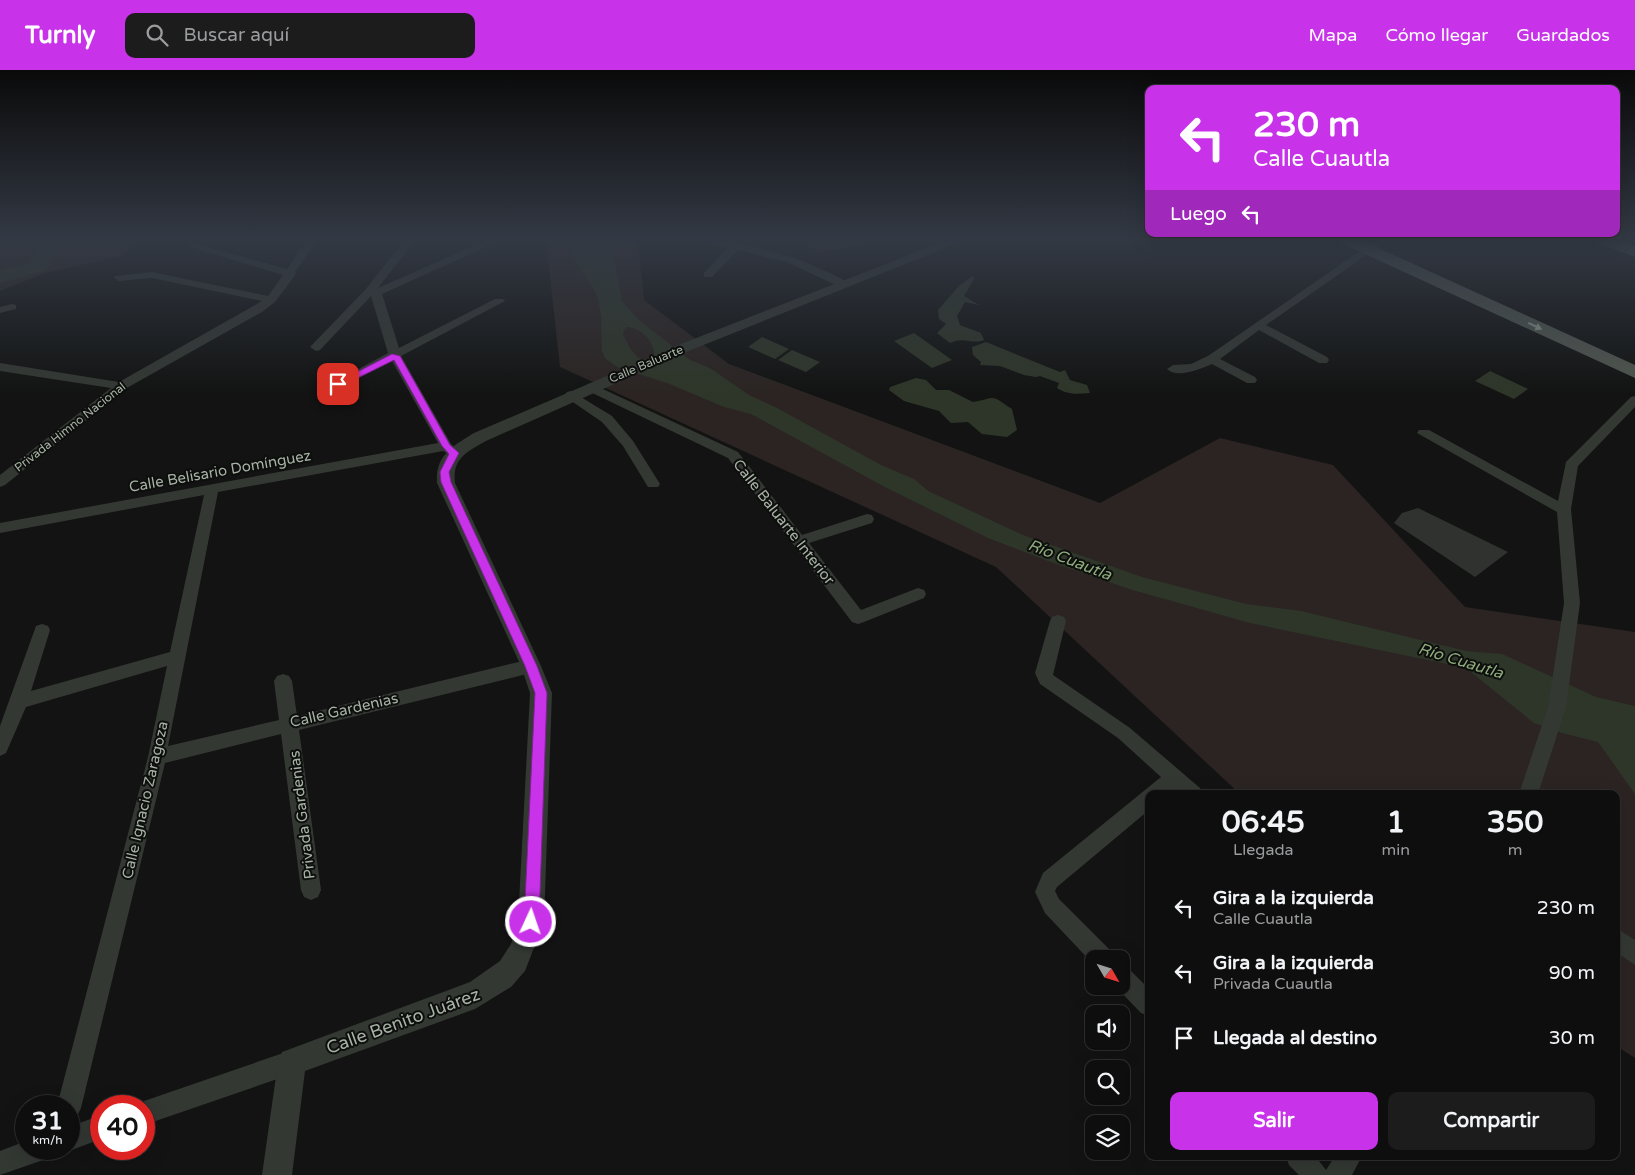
<!DOCTYPE html>
<html lang="es">
<meta charset="utf-8">
<style>
body{margin:0;font-family:"Varela Round",sans-serif;background:#1c1c1c;color:#f1f3f6;height:100vh;display:flex;flex-direction:column;font-size:19px;white-space:nowrap}
*{box-sizing:border-box;margin:0}
p{font-size:16px;color:#9b9c9e}
.icon{flex:none;width:28px;height:28px;fill:none;stroke:currentColor;stroke-width:2;stroke-linecap:round;stroke-linejoin:round}
.map{position:relative;flex:1;overflow:hidden}
.sheet{position:absolute;left:1145px;top:720px;width:475px;height:370px;display:flex;flex-direction:column;background:#0e0e0e;border-radius:10px;box-shadow:0 5px 20px #0002,0 0 0 1px #2e2e2e}
.sheet>*{flex:none}
.top-card{position:absolute;left:1145px;top:15px;width:475px;height:152px;border-radius:10px;box-shadow:0 5px 20px #0002,0 0 0 1px #2e2e2e;background:#c833e9;color:#fff;overflow:hidden}
.needle{width:32px;rotate:129deg}
.fabs{position:absolute;left:1085px;top:880px;display:grid;gap:10px}
.fabs a{display:grid;place-items:center;width:45px;height:45px;border-radius:10px;background:#0e0e0e;box-shadow:0 5px 20px #0002,0 0 0 1px #2e2e2e;font-size:25px}
.speed{position:absolute;left:15px;top:1025px;display:flex;gap:10px;font-size:25px;font-weight:700;text-align:center}
.speed>*{display:grid;place-content:center;width:65px;height:65px;border-radius:50%;background:#0e0e0e;box-shadow:0 5px 20px #0002,0 0 0 1px #2e2e2e;line-height:1}
.speed small{font-size:12px;font-weight:400}
.speed .limit{border:8px solid #d22;background:#fff;color:#111}
.pin{position:absolute;display:grid;place-items:center;width:42px;height:42px;color:#fff;margin:-21px;border-radius:10px;box-shadow:0 2px 8px #0006}
.me{position:absolute;width:55px;margin:-28px;rotate:3deg;stroke-linejoin:round;filter:drop-shadow(0 0 4px #0008)}
.turn{display:flex;align-items:center;gap:18px;height:105px;padding:0 25px;font-size:22px}
.turn .icon{width:65px;height:65px;stroke-width:2.5}
.turn b{display:block;font-size:35px;line-height:42px}
.then{display:flex;align-items:center;height:48px;padding:0 25px;background:#0003;gap:10px;font-size:19px}
.eta{display:flex;justify-content:space-evenly;align-items:center;height:85px;text-align:center}
.eta b{font-size:30px;font-weight:700;line-height:35px}
.cta{display:flex;gap:10px;margin-top:auto;padding:10px 25px}
.cta a{flex:1;height:58px;border-radius:10px;background:#c833e9;color:#fff;font-size:20px;font-weight:700;line-height:58px;text-align:center}
.cta a+a{background:#1c1c1c;color:#f1f3f6}
ul{padding:0;list-style:none}
li{display:flex;align-items:center;gap:15px;height:65px;padding:0 25px}
li div{flex:1}
li b{display:block;font-size:19px}
li em{font-style:normal}
header{display:flex;align-items:center;gap:30px;box-sizing:border-box;height:70px;padding:0 25px;background:#c833e9;color:#fff}
header strong{font-size:24px}
nav{display:flex;gap:28px;margin-inline-start:auto;font-size:18px}
.search{width:350px;height:45px;background:#1c1c1c;display:flex;align-items:center;gap:12px;box-sizing:border-box;padding:0 18px;border-radius:10px;color:#9b9c9e;font-size:19px}
.map>svg:first-child{display:block}
.green{fill:#2b2422}
.water{fill:#2e3629;fill-rule:evenodd}
.lines{fill:none;stroke-linecap:round;stroke-linejoin:round}
.river{fill:#2e3629;fill-rule:evenodd}
.building{fill:#2f322f}
.minor{fill:#333833;fill-rule:evenodd}
.tertiary{fill:#333833;fill-rule:evenodd}
.primary{fill:#50574f;fill-rule:evenodd}
.oneway{fill:#909c8f}
.route{fill:#c833e9;stroke:#822197}
.labels{text-anchor:middle;stroke-width:4;stroke-linejoin:round;paint-order:stroke}
.far-street-label{font-size:12px;fill:#a6b3a4;stroke:#0d0e0d}
.street-label{font-size:15px;fill:#a6b3a4;stroke:#0d0e0d}
.water-label{font-size:16px;font-style:italic;fill:#8fad7c;stroke:#0d0e0d}
.near-street-label{font-size:18px;fill:#a6b3a4;stroke:#0d0e0d}
</style>
<header>
<strong>Turnly</strong>
<div class="search"><svg class="icon" aria-label="search" viewBox="0 0 24 24"><circle cx="10" cy="10" r="6"/><path d="M15 15l6 6"/></svg>Buscar aquí</div>
<nav><a>Mapa</a><a>Cómo llegar</a><a>Guardados</a></nav>
</header>
<div class="map">
<svg width="1635" height="1105" viewBox="0 0 1635 1105">
<rect width="100%" height="100%" fill="#121312"/>
<g class="green">
<path d="M0,170H139L121,186L45,203L0,221Z"/>
<path d="M546,170H638L644,230L729,294L1100,433L1220,368L1333,395L1465,537L1635,562V988L1616,976V724H1240L996,497L560,297Z"/>
<path d="M796,170H863L868,174L820,182Z"/>
</g>
<g class="water">
<path d="M569,170H611L622,231L640,251L690,290L710,298L749,325L777,338L881,395L914,409L928,421L1023,465L1142,507L1246,534L1301,541L1466,581L1502,584L1596,627L1635,636V724L1598,672L1562,663L1534,653L1466,598L1250,553L1129,519L1048,491L988,468L883,416L751,344L724,337L667,313L617,297L605,288L602,281L601,246L598,229L592,216L572,188ZM627,257C641,257 656,273 654,287C637,297 629,276 623,264L624,260Z"/>
<path d="M973,206L974,209L964,226L979,235L965,232L957,246L960,255L981,263L984,270C972,275 965,266 950,273L937,263L946,254L939,249L938,240L960,215Z"/>
<path d="M914,263L952,290L932,298L894,271Z"/>
<path d="M762,267L789,279L775,289L748,277Z"/>
<path d="M986,272L1060,302L1065,300L1070,310L1087,315L1090,323C1078,324 1067,325 1057,318L1059,313L1040,306L1036,307L1024,305L1000,296L980,295L981,292L973,285L972,277Z"/>
<path d="M792,280L820,292L806,302L778,290Z"/>
<path d="M1490,301L1528,319L1514,329L1475,311Z"/>
<path d="M916,308L926,310L936,320H949L973,332C998,328 988,323 1012,339L1017,360L1007,367L982,364L968,352L951,353L939,341L904,331L889,320L890,317Z"/>
</g>
<g class="lines">
<path class="river" d="M39,170H59L60,175L46,200L0,213V200L31,192L40,175Z"/>
</g>
<path class="building" d="M1418,438L1508,482L1475,507L1394,453L1402,443Z"/>
<g class="lines">
<g class="minor">
<path d="M307,170H317L295,202L296,204L275,232L262,242L125,319L5,415L0,417V405L111,318L0,301V293L119,312L262,231L152,208L119,211L114,208L115,206L152,202L268,226L283,205L187,176L192,173L287,199Z"/>
<path d="M405,170H415L378,218L487,170H501L382,224L399,278L495,229H503L505,231L401,286L451,374L461,383L454,387L443,381L218,422L168,676L279,650L274,611L277,606L283,604L289,606L292,611L297,646L531,589L537,591L539,596L537,601L531,603L299,660L321,820L318,827L311,830L304,827L301,820L281,664L165,693L81,1038L77,1046L69,1050V1036H57L148,687L167,596L26,637L6,683L0,686V656L36,556L42,554L48,556L50,560L31,621L170,582L204,425L0,463V453L438,373L392,291L328,324L324,325L318,321L388,283L371,226L320,280L316,281L310,277L365,220Z"/>
<path d="M693,170C738,170 782,181 823,200C832,204 843,208 849,215L844,218L840,217L787,192L738,180L712,207H704V203L728,178Z"/>
<path d="M1376,170H1388L1266,255L1327,287L1329,290L1327,293H1319L1259,260L1220,289L1255,307L1257,310L1255,313H1247L1212,294C1200,299 1177,309 1167,299L1173,295L1191,294L1208,286Z"/>
<path d="M12,234L16,235V239L0,243V237Z"/>
<path d="M590,313L738,382L802,465L867,444L872,445L874,449L872,453L809,473L861,540L918,518L924,520L926,524L924,528L864,552L858,554L852,552L728,388L586,320L584,317Z"/>
<path d="M571,321L612,346L633,371L660,414L658,417H648L623,376L602,352L567,328L565,325L567,322Z"/>
<path d="M1635,326V337L1578,396L1571,439L1580,533L1566,637L1538,724H1519L1548,637L1564,533L1557,442L1417,363L1419,360H1429L1558,431L1566,392L1631,327Z"/>
<path d="M1058,545L1064,547L1066,551L1053,605L1130,658L1200,718L1202,724H1179L1174,719L1168,724H1149V740L1057,817L1055,821L1059,829L1111,881L1114,889H1094V895L1045,843L1035,822L1043,803L1161,707L1118,668L1040,614L1035,603L1050,551L1052,547Z"/>
<path d="M1616,858L1635,870V895L1616,882Z"/>
<path d="M1121,896L1129,899L1149,919V946L1141,943L1115,916H1121Z"/>
<path d="M292,980L300,984L304,992L300,1000L292,1004L144,1055V1036H135L144,1031Z"/>
<path d="M101,1045V1069L69,1081L63,1079H69V1057Z"/>
<path d="M26,1071V1079H52L49,1088L0,1105V1081Z"/>
<path d="M1286,1086H1315L1326,1100L1335,1086H1362L1352,1105H1299L1289,1095Z"/>
</g>
<path class="tertiary" d="M947,170H965L691,280L486,371C467,382 452,388 455,413L541,596L552,623L544,852L525,901L511,917L475,939L305,1001L292,1105H262L278,992L282,982L470,912L500,891L511,874L518,852L530,623L521,596L437,413C435,385 453,376 474,363L681,274Z"/>
<g class="primary">
<path d="M1339,170H1361L1635,295V308L1341,173Z"/>
<path d="M1596,170H1619L1635,176V187L1598,173Z"/>
</g>
</g>
<defs><path id="oneway-solid" d="M-6-.8H1V-3.2L6.5 0L1 3.2V.8H-6Z" transform="scale(1.25)"/></defs>
<use class="oneway" href="#oneway-solid" transform="translate(1535 256) rotate(25)"/>
<linearGradient id="sky" x2="0" y2="1"><stop stop-color="#0a0a0a"/><stop offset="0.52" stop-color="#333944"/><stop offset="1" stop-color="#333944" stop-opacity="0"/></linearGradient>
<rect width="1635" height="325" fill="url(#sky)"/>
<path class="route" d="M392,284L400,286L450,375L459,383L449,402L451,412L537,596L547,623L539,852L537,857L531,859L526,857L524,852L535,623L525,596L441,412L440,402L449,384L442,376L394,290L341,316L334,314Z"/>
<g class="labels">
<g class="far-street-label">
<text transform="translate(646 294) rotate(-23)" y="4">Calle Baluarte</text>
<text transform="translate(70 357) rotate(-38)" y="4">Privada Himno Nacional</text>
</g>
<g class="street-label">
<text transform="translate(220 401) rotate(-10)" y="5">Calle Belisario Domínguez</text>
<text transform="translate(784 452) rotate(52)" y="5">Calle Baluarte Interior</text>
<text transform="translate(344 640) rotate(-13)" y="5">Calle Gardenias</text>
<text transform="translate(145 730) rotate(-77)" y="5">Calle Ignacio Zaragoza</text>
<text transform="translate(302 745) rotate(-97)" y="5">Privada Gardenias</text>
</g>
<g class="water-label">
<text transform="translate(1070 489) rotate(21)" y="6">Río Cuautla</text>
<text transform="translate(1461 590) rotate(17)" y="6">Río Cuautla</text>
</g>
<g class="near-street-label">
<text transform="translate(403 951) rotate(-20)" y="6">Calle Benito Juárez</text>
</g>
</g>
</svg>
<div class="fabs">
<a><svg class="needle" viewBox="-14 -14 28 28"><path d="M0-13l5 13h-10z" fill="#e53935"/><path d="M0 13l5-13h-10z" fill="#9b9c9e"/></svg></a>
<a><svg class="icon" aria-label="sound" viewBox="0 0 24 24"><path d="M4 9h4l5-4v14l-5-4H4zM17 9q2 3 0 6"/></svg></a>
<a><svg class="icon" aria-label="search" viewBox="0 0 24 24"><circle cx="10" cy="10" r="6"/><path d="M15 15l6 6"/></svg></a>
<a><svg class="icon" aria-label="layers" viewBox="0 0 24 24"><path d="M12 4l9 5-9 5-9-5zM3 14l9 5 9-5"/></svg></a>
</div>
<div class="speed"><div>31<small>km/h</small></div><div class="limit">40</div></div>
<div class="pin" style="left:338px;top:314px;background:#d93025"><svg class="icon" aria-label="arrive" viewBox="0 0 24 24"><path d="M6 21V4h12l-3 4 3 4H6"/></svg></div>
<svg class="me" style="left:531px;top:852px" viewBox="-20 -20 40 40"><circle r="17" fill="#c833e9" stroke="#fff" stroke-width="3"/><path d="M0-11L8 9 0 5-8 9z" fill="#fff"/></svg>
<div class="top-card">
<div class="turn"><svg class="icon" aria-label="left" viewBox="0 0 24 24"><path d="M17 20v-9H6M10 6l-5 5 5 5"/></svg><div><b>230 m</b>Calle Cuautla</div></div>
<div class="then">Luego<svg class="icon" aria-label="left" viewBox="0 0 24 24"><path d="M17 20v-9H6M10 6l-5 5 5 5"/></svg></div>
</div>
<section class="sheet">
<div class="eta">
<div><b>06:45</b><p>Llegada</p></div>
<div><b>1</b><p>min</p></div>
<div><b>350</b><p>m</p></div>
</div>
<ul>
<li><svg class="icon" aria-label="left" viewBox="0 0 24 24"><path d="M17 20v-9H6M10 6l-5 5 5 5"/></svg><div><b>Gira a la izquierda</b><p>Calle Cuautla</p></div><em>230 m</em></li>
<li><svg class="icon" aria-label="left" viewBox="0 0 24 24"><path d="M17 20v-9H6M10 6l-5 5 5 5"/></svg><div><b>Gira a la izquierda</b><p>Privada Cuautla</p></div><em>90 m</em></li>
<li><svg class="icon" aria-label="arrive" viewBox="0 0 24 24"><path d="M6 21V4h12l-3 4 3 4H6"/></svg><div><b>Llegada al destino</b></div><em>30 m</em></li>
</ul>
<div class="cta"><a>Salir</a><a>Compartir</a></div>
</section>
</div>
